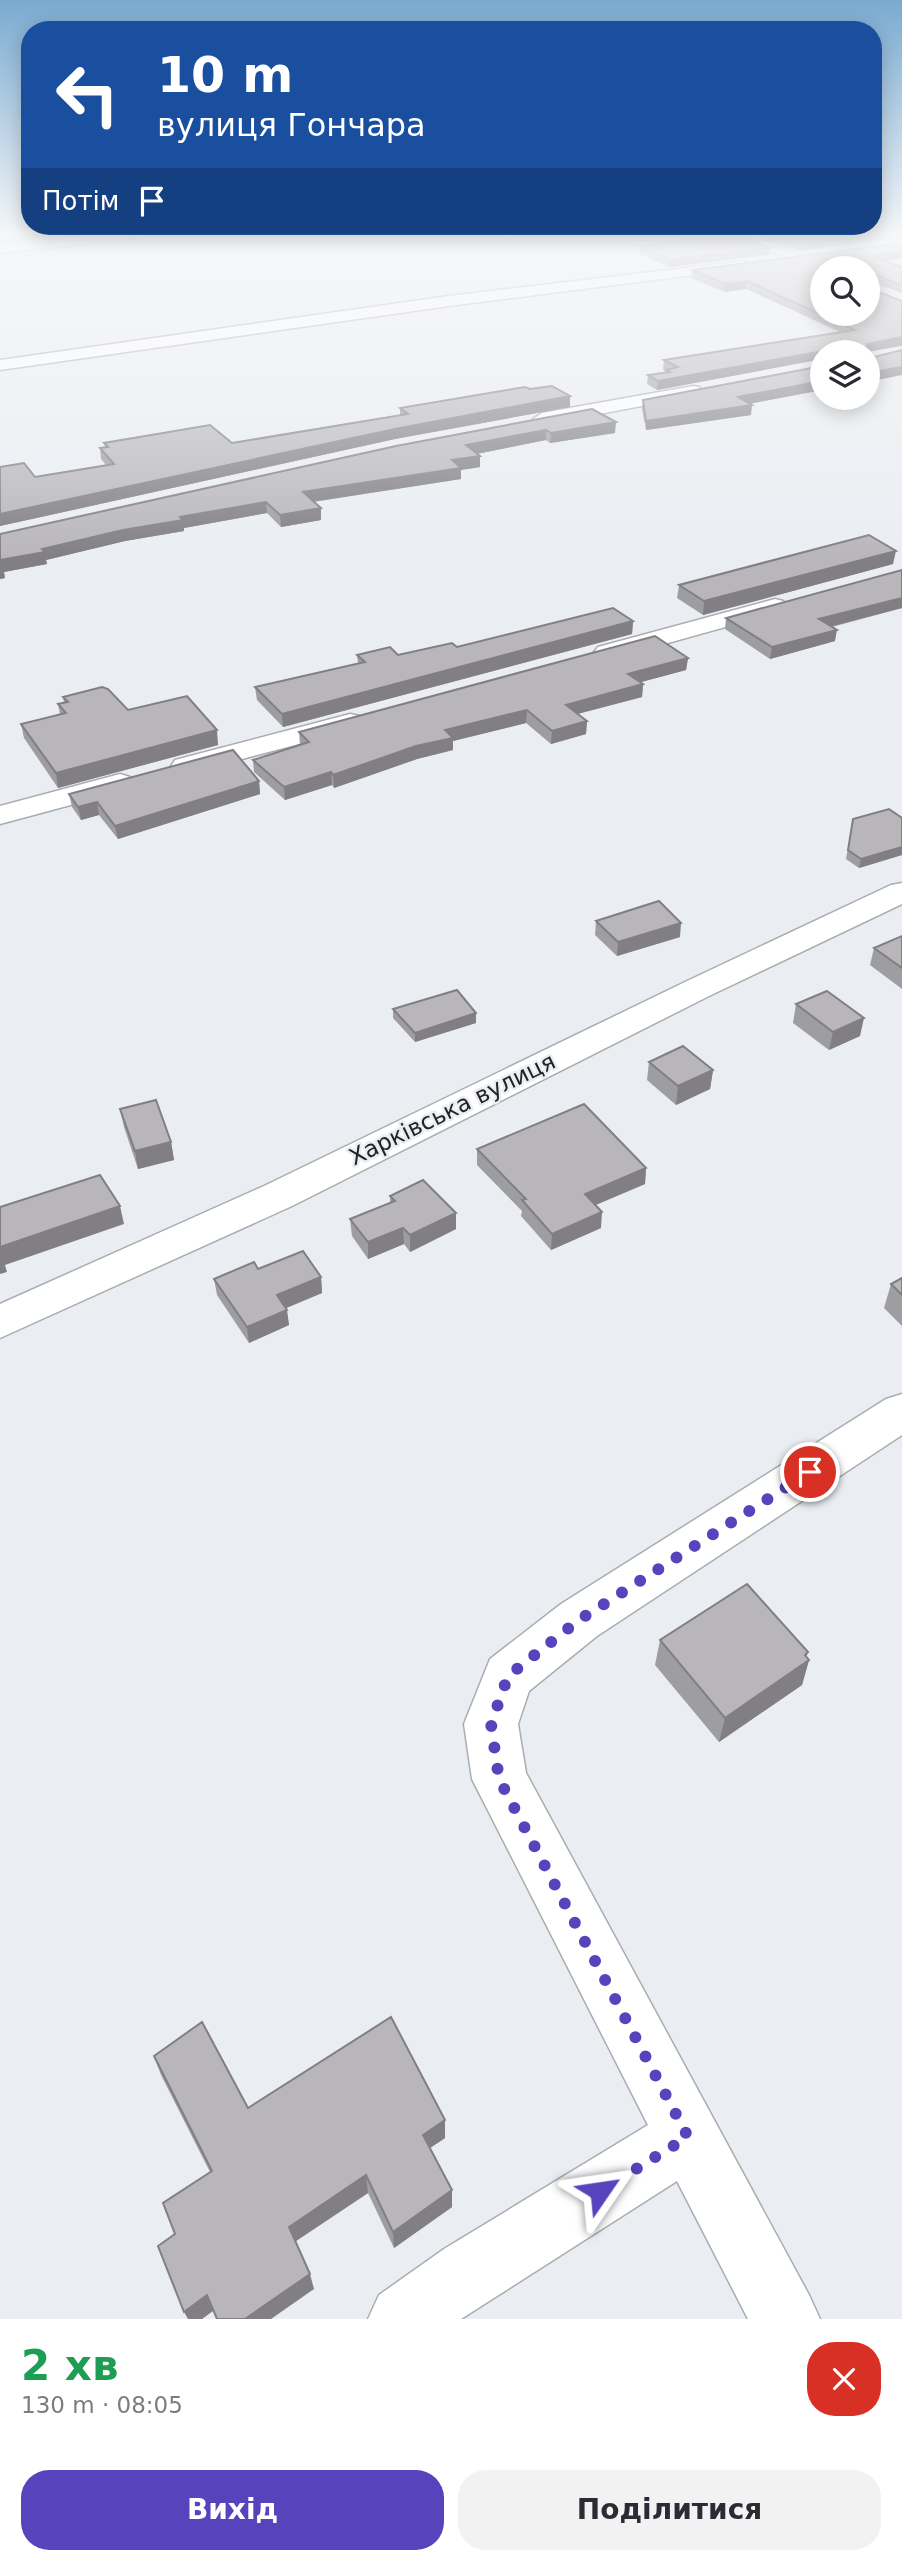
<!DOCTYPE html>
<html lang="uk">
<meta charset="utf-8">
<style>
body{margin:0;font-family:"DejaVu Sans",sans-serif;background:#f2f2f3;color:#2b2b33;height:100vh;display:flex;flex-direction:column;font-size:26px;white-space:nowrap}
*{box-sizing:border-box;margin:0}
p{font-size:23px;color:#7c7c81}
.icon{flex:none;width:38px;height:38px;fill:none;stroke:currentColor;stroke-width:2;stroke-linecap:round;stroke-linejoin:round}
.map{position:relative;height:2319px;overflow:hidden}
.sheet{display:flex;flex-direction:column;background:#fff;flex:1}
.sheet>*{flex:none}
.hud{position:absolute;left:21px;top:21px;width:861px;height:214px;border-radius:28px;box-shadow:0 4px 18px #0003;background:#1a4fa0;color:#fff;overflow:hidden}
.controls{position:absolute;left:810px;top:256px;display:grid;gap:14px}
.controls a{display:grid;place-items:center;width:70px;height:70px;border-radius:50%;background:#fff;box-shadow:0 4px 18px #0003;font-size:35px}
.pin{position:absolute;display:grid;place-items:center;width:60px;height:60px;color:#fff;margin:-30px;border:4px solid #fff;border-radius:50%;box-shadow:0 2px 7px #0007}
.me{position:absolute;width:77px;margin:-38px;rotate:58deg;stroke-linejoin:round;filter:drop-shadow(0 0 5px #0008)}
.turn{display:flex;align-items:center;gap:24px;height:147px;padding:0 21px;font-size:32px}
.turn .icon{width:91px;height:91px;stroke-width:2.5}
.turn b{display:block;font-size:49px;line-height:60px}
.then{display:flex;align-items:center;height:66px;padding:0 21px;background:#0003;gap:14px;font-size:26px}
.round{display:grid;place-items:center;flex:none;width:74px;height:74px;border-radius:28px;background:#f2f2f3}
.head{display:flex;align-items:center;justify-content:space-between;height:119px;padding:0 21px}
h1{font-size:42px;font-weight:800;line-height:52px;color:#1e9e55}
.button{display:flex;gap:14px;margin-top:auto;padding:14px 21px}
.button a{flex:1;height:80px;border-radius:28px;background:#5743bb;color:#fff;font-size:28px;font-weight:800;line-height:80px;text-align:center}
.button a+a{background:#f2f2f3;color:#2b2b33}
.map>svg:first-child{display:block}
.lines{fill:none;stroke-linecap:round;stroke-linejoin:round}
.canal{fill:#729aab;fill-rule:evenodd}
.minor-casing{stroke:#a9adb0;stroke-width:3}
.minor{fill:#fff;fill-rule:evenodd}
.wall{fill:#9e9da1}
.shaded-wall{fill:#817f83}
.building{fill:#b8b6bb;stroke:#817f83;stroke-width:2}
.route{stroke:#5743bb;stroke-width:12;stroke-dasharray:0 21.6}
.labels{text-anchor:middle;stroke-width:5;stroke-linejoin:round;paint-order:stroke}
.street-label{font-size:23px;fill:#222325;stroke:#eaeef2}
</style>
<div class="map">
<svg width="902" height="2319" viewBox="0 0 902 2319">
<rect width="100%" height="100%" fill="#eaeef2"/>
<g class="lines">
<path class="canal" d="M44,234H90L83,238L0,247V239Z"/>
<defs>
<g id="minor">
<path d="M95,234H143L136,238L0,253V245Z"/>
<path d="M729,234H749L829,268H822V273L817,272Z"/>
<path d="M744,261L751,265L749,268L449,306L0,370V360L449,296Z"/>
<path d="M693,386L699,387L702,391L699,395L542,425L533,419L542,413Z"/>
<path d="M775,599L783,601L787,606L783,611L607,660L598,657L594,652L598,647Z"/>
<path d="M350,714L360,716L363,722L360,728L185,774L175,772L171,766L175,760Z"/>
<path d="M120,774L130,777L134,783L130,789L0,824V806Z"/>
<path d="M902,883V904L709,996L292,1206L0,1338V1304L264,1186L685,982L891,885Z"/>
<path d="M902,1394V1435L597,1636L529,1691L518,1724L526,1773L809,2295L820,2319H748L677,2181L461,2319H368L379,2295L444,2249L648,2125L472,1779L464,1724L490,1659L561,1604L886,1399Z"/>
</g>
</defs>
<use href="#minor" class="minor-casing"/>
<use href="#minor" class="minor"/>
</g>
<g class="wall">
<path d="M689,234H740L769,255L669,267L639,254L640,246L698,239Z"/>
<path d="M756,234H902V238L798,251Z"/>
<path d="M902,243V258L885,261L902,267V293L869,281L868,268L822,313L902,301V346L868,352H822V360V359L657,390L647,384L648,375L665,373L666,370L663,369L664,360L840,332L746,289L724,292L691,278L692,270Z"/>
<path d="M822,366V390L749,404L751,415L646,430L642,409L643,400Z"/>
<path d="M570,407L395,439L0,526V467L35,477L107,466L101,459L100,448L105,447L104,443H232L400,415V408Z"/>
<path d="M592,409L615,433L550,443L546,440L477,454L480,467L461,470V479L313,502L321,520L281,527L267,513L184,528V531L125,541L46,560L47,564L4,572L5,578L0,579V534Z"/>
<path d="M893,564L703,615L677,598L679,585Z"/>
<path d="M902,570V608L832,627L835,641L770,659L725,629L726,618Z"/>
<path d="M633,621L632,634L283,727L257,700L255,687L358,663L357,655H398L457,647Z"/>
<path d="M688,658L686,670L640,682L643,684L642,697L578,714L587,721L586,734L551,744L526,723L453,741V750L417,759L334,788L332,785L285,800L254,772L253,760L300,745L299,732Z"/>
<path d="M63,697L128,710L218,745L58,788L24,738L21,724L60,714L58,704L64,703Z"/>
<path d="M259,781L260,794L118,839L99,815L81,820L72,807L69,794Z"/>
<path d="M902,818V855L859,868L846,859L853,819Z"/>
<path d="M596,921L680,937L617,956L595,935Z"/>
<path d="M902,936V989L870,965L874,948Z"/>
<path d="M796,1004L860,1036L829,1050L793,1023Z"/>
<path d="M393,1009L476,1013V1023L415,1042L393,1018Z"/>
<path d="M649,1062L713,1070L710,1089L676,1105L647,1080Z"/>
<path d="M120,1109L171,1142L174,1160L138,1169L124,1127Z"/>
<path d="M477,1149L646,1168L645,1184L595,1205L601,1228L551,1250L521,1216L522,1211L477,1165Z"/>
<path d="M390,1196L456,1229L410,1252L404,1244L368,1259L352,1236L350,1219L390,1203Z"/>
<path d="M258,1269L321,1277L322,1293L286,1308L289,1325L249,1343L217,1295L214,1279Z"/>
<path d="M902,1278V1326L884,1308L891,1284Z"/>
<path d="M660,1640L806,1657L809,1660L802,1685L719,1742L655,1665Z"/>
<path d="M154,2056L248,2108L445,2138L430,2148L452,2190V2207L394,2248L368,2193L296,2241L314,2289L213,2311L202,2319L175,2234L210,2172L161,2075Z"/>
</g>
<g class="shaded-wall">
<path d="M871,234H902V237L798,251L799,244Z"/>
<path d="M770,248L769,255L669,267V260Z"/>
<path d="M902,251V258L869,264L871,256Z"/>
<path d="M747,281L746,289L724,292L725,284Z"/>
<path d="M902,337V345L866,352L867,344Z"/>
<path d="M823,351L822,359L657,390L658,381Z"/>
<path d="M902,367V375L868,382V373Z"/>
<path d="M822,381V390L737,406L738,397Z"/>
<path d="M570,396V407L395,439L0,526V514L395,429Z"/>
<path d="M752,405L751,415L646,430V421Z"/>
<path d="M616,422L615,433L550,443L551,433Z"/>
<path d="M546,430V440L466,456V445Z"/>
<path d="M480,456V467L461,470V479L304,503L303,492L452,460Z"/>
<path d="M266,502L267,513L184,528V531L125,541L46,560L47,564L4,572L5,578L0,579V560L42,549L180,517Z"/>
<path d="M321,508V520L281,527L280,515Z"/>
<path d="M896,551L893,564L703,615L704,601Z"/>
<path d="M902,598V608L817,630L819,619Z"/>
<path d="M633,621L632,634L283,727L282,714Z"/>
<path d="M837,630L835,641L770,659L772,647Z"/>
<path d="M688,658L686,670L627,686L628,674Z"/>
<path d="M643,684L642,697L565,717L566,705Z"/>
<path d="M527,710L526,723L453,741V750L417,759L334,788L333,775L445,730Z"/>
<path d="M587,721L586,734L551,744L552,731Z"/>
<path d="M217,730L218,745L58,788L56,773Z"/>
<path d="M331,772L332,785L285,800L284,787Z"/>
<path d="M259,781L260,794L118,839L115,826Z"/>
<path d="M97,802L99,815L81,820L78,807Z"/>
<path d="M902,847V855L859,868L861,859Z"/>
<path d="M681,923L680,937L617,956L618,942Z"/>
<path d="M476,1013V1023L415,1042V1033Z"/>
<path d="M864,1018L860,1036L829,1050L833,1032Z"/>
<path d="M713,1070L710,1089L676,1105L678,1086Z"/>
<path d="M171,1142L174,1160L138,1169L135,1151Z"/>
<path d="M646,1168L645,1184L584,1210L585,1194Z"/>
<path d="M120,1206L124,1224L5,1265L7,1272L0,1274V1247Z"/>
<path d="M602,1212L601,1228L551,1250L552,1234Z"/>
<path d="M456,1213V1229L410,1252V1235Z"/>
<path d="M403,1228L404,1244L368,1259V1242Z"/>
<path d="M321,1277L322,1293L279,1311L277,1295Z"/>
<path d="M287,1310L289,1325L249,1343L247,1327Z"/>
<path d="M808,1652L804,1664L809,1660L802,1685L719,1742L725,1718Z"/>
<path d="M445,2120V2138L424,2152L423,2135Z"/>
<path d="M366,2175L368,2193L293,2243L289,2227Z"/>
<path d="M452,2190V2207L394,2248L393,2232Z"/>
<path d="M310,2274L314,2289L271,2319H245Z"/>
<path d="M207,2295L214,2310L202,2319H188L184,2312Z"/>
</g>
<g class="building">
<path d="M705,234H740L770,248L669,260L640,246L711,237Z"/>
<path d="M776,234H871L799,244Z"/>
<path d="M902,243V251L871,256L902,267V285L870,273L868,274V268H822V313H868V288L902,301V337L867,344V352H824L823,351L658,381L648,375L670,372L666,370L678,367L664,360L855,330L747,281L725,284L692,270Z"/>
<path d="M902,350V367L868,373V356L870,358Z"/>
<path d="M822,366V381L738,397L752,405L646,421L643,400Z"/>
<path d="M552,386L570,396L395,429L0,514V467L24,463L35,477L114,464L100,448L108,447L104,443L210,425L232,443L408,414L400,408L525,387L530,389Z"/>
<path d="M592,409L616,422L551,433L546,430L466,445L480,456L452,460L461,468L303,492L321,508L280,515L266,502L180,517L183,520L123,530L42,549L45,552L0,560V534L396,446Z"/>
<path d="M869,535L896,551L704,601L679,585Z"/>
<path d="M902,570V598L819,619L837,630L772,647L726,618Z"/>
<path d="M613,608L633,621L282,714L255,687L365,662L357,655L390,647L398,655L452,643L457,647Z"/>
<path d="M655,636L688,658L628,674L643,684L566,705L587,721L552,731L527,710L445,730L453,738L416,746L333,775L331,772L284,787L253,760L309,742L299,732Z"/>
<path d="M102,687L108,689L128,710L187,696L217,730L56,773L21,724L66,713L58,704L68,702L63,697Z"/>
<path d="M233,750L259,781L115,826L97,802L78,807L69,794Z"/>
<path d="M889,809L902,818V847L861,859L848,850L853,819Z"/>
<path d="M659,901L681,923L618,942L596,921Z"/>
<path d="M902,936V968L874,948Z"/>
<path d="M457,990L476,1013L415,1033L393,1009Z"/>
<path d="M827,991L864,1018L833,1032L796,1004Z"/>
<path d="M683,1046L713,1070L678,1086L649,1062Z"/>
<path d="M156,1100L171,1142L135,1151L120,1109Z"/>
<path d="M584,1104L646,1168L585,1194L602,1212L552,1234L522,1200L526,1199L477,1149Z"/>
<path d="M100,1175L120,1206L0,1247L2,1254L0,1255V1207Z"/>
<path d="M423,1180L456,1213L410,1235L403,1228L368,1242L350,1219L395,1201L390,1196Z"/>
<path d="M303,1251L321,1277L277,1295L287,1310L247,1327L214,1279L254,1262L258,1269Z"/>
<path d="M902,1278V1295L891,1284Z"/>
<path d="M747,1584L808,1652L805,1655L809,1660L725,1718L660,1640Z"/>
<path d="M391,2017L445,2120L423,2135L452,2190L393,2232L366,2175L289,2227L310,2274L245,2319H217L207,2295L184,2312L158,2246L175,2234L163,2203L212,2171L154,2056L202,2022L248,2108Z"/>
</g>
<linearGradient id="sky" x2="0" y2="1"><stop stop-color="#79aad0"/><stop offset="0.42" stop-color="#f6f7f9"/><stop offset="1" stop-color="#f6f7f9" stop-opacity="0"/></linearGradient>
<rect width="902" height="559" fill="url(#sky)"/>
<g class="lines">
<path class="route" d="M600,2191L688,2137L499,1779L491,1724L508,1676L579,1620L810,1472"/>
</g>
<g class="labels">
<g class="street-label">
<text transform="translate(452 1109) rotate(-26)" y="8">Харківська вулиця</text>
</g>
</g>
</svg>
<div class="controls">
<a><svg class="icon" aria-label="search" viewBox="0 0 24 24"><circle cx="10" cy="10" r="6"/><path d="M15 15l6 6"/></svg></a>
<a><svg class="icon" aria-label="layers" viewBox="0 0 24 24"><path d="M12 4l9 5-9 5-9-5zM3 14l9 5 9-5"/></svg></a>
</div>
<div class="pin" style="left:810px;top:1472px;background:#d93025"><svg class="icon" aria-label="arrive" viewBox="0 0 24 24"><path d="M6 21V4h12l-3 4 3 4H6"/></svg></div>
<svg class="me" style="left:600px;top:2191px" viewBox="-20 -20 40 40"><path d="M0-17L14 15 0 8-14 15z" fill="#5743bb" stroke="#fff" stroke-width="4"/></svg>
<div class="hud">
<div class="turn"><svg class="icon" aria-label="left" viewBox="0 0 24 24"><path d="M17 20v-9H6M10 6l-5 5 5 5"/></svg><div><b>10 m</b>вулиця Гончара</div></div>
<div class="then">Потім<svg class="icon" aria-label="arrive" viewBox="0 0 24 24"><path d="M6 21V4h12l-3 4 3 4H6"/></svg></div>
</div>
</div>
<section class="sheet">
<div class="head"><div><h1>2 хв</h1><p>130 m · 08:05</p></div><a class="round" style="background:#d93025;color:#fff"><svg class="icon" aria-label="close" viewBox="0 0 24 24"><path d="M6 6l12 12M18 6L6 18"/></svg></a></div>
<div class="button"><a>Вихід</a><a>Поділитися</a></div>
</section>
